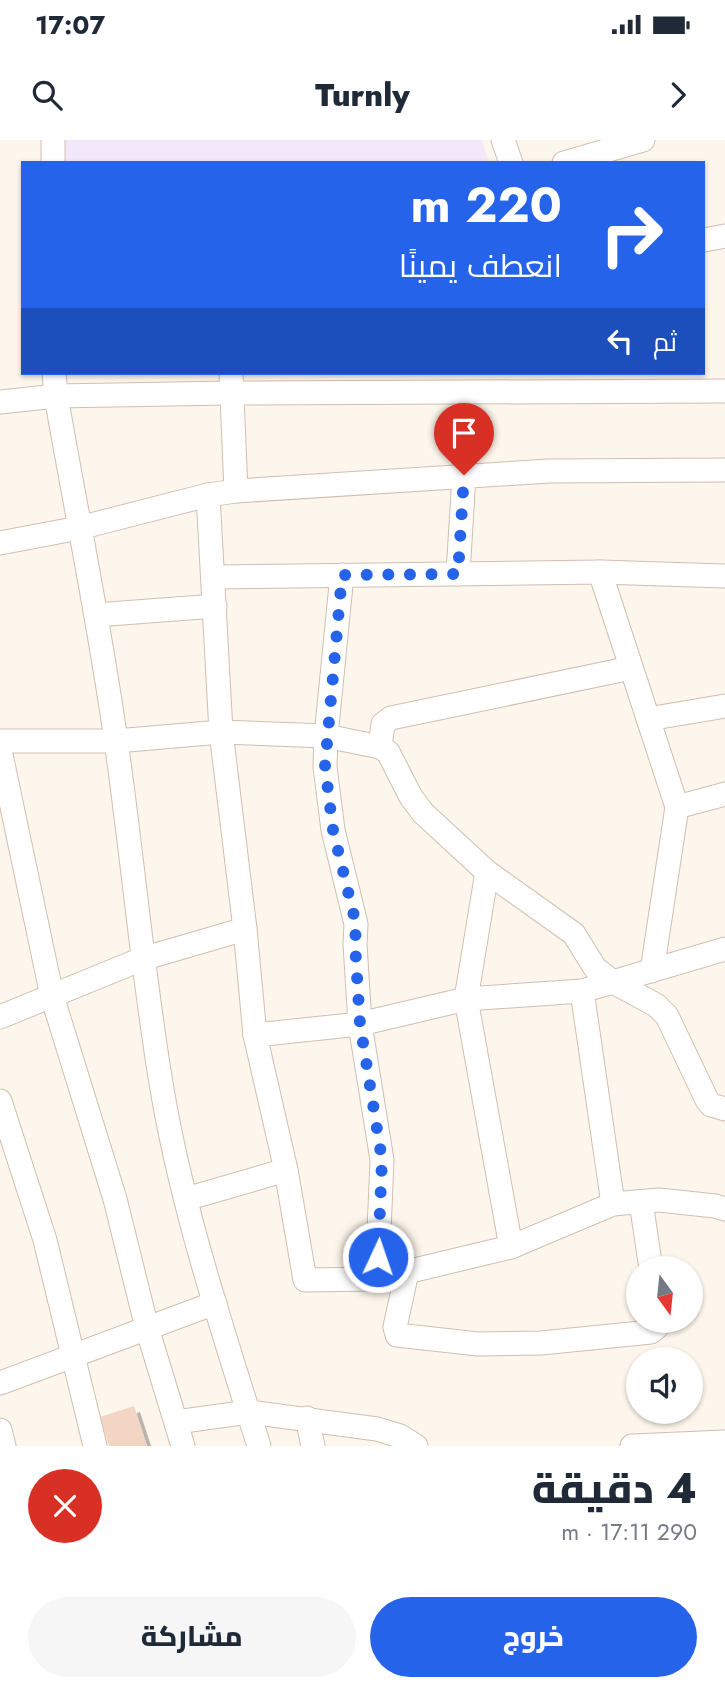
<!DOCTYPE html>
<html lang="ar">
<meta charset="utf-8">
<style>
body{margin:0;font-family:Jost,Cairo,sans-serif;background:#f6f6f7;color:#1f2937;direction:rtl;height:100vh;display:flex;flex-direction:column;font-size:26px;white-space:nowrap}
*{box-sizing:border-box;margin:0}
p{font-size:23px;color:#747a83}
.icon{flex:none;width:38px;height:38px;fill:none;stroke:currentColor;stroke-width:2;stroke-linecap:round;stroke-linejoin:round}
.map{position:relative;height:1306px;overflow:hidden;direction:ltr}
.side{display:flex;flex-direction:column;background:#fff;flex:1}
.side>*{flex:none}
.banner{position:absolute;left:21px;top:21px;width:684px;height:214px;border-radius:0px;box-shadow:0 2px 5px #0004;direction:rtl;background:#2563eb;color:#fff;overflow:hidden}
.needle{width:46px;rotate:165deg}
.buttons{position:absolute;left:626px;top:1116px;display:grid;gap:14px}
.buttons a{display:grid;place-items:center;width:77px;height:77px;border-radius:50%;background:#fff;box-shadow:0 2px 5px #0004;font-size:35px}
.pin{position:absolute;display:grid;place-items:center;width:60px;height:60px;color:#fff;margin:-72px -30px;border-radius:50% 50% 50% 0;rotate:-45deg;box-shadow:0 0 7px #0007}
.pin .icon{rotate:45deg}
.me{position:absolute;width:77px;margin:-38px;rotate:3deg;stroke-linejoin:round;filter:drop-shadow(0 0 5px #0008)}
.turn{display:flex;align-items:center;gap:24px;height:147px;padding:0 28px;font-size:32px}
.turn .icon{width:91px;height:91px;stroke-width:2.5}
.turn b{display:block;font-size:49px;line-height:60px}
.then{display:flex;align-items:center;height:66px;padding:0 28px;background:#0003;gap:14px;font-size:26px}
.round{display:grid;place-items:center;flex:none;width:74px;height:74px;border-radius:37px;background:#f6f6f7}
.headline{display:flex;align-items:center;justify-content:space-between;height:119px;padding:0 28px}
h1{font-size:42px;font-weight:800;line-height:52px}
.cta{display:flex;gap:14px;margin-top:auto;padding:14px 28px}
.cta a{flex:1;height:80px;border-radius:42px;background:#2563eb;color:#fff;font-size:28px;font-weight:800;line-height:80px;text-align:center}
.cta a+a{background:#f6f6f7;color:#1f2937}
.status{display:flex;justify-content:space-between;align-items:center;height:49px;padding:0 35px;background:#fff;direction:ltr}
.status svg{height:19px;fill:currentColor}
header{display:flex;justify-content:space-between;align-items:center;height:91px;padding:0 28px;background:#fff;font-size:32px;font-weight:800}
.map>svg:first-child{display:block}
.education{fill:#f3e8fa}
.building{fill:#f3d5c3;filter:url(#shadow)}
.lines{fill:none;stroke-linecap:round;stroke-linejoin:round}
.minor-casing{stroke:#d1beb0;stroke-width:25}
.minor{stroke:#fff;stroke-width:23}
.route{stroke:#2563eb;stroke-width:12;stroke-dasharray:0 21.6}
</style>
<div class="status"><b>17:07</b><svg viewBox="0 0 49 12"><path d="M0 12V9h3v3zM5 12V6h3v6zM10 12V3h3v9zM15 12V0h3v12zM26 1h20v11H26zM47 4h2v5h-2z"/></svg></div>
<header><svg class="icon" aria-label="forward" viewBox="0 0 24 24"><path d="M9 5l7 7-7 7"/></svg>Turnly<svg class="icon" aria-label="search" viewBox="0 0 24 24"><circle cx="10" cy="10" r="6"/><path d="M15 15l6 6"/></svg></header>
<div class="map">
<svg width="725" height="1306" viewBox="0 0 725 1306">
<defs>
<filter id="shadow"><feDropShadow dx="6" dy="6" stdDeviation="0" flood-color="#0004"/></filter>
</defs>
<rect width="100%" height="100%" fill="#fdf6ec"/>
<path class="education" d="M56,0H482L489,23H53Z"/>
<path class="building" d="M134,1266L147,1306H109L100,1277Z"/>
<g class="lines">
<defs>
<g id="minor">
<path d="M503,0L511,23"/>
<path d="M53,23V0"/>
<path d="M564,23L643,0"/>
<path d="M704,100L725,96"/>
<path d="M54,233L56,256C76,371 100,486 116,601C132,713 142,826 160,937C180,1063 221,1185 259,1306"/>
<path d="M231,233L236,351"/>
<path d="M0,262L56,256L230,253L725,251"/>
<path d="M208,355L221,592L245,789L255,895L286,1030L305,1140L377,1139L511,1107L613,1064L659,1060L715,1066L725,1069"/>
<path d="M0,403L79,388L208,355L236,351L549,331L725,330"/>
<path d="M600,432L677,667L652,831"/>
<path d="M458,434L464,336"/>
<path d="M342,435L326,596L325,627L333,690L356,784L355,804L360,884L382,1020L377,1139"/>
<path d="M213,437L600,432L725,436"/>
<path d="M96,475L215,466"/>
<path d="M648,579L725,566"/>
<path d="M0,601H116L221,592L326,596L380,607L388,612L411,657L423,673L487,732L574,794L595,828L613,842L656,865L667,876L707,960L711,965L725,969"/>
<path d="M380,607L383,584L391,578L631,528"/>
<path d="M0,610L52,856L115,1059L147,1188L183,1306"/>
<path d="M677,667L725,654"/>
<path d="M487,732L466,859L511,1107"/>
<path d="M582,851L613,1064"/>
<path d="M0,877L142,819L245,789"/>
<path d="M255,895L360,884L466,859L582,851L725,809"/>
<path d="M0,961L45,1100L95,1306"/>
<path d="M186,1059L286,1030"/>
<path d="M641,1062L651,1129"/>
<path d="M407,1132L395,1187L397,1195L478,1204L541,1203L651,1192L657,1187L658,1181"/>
<path d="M0,1243L215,1163"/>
<path d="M307,1278L313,1306"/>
<path d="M176,1282L249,1272L377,1289L400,1296L416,1306"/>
<path d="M0,1290L4,1306"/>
<path d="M632,1306L725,1302"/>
</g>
</defs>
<use href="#minor" class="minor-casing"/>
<use href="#minor" class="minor"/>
</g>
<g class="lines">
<path class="route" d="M378,1117L382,1020L360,884L355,804L356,784L333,690L325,626L342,435L458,434L464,335"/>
</g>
</svg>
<div class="buttons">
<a><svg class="needle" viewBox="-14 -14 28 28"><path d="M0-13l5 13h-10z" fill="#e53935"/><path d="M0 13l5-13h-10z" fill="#747a83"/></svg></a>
<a><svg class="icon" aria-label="sound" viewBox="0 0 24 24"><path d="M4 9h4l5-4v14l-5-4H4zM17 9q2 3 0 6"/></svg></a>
</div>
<div class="pin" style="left:464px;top:335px;background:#d93025"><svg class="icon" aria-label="arrive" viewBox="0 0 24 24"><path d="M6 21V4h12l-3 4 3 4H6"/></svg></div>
<svg class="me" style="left:378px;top:1117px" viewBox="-20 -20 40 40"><circle r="17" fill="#2563eb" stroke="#fff" stroke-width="3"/><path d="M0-11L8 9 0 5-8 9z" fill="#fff"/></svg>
<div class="banner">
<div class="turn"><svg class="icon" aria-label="right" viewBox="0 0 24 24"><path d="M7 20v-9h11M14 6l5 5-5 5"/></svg><div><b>220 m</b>انعطف يمينًا</div></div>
<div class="then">ثم<svg class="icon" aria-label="left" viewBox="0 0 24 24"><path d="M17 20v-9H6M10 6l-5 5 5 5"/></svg></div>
</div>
</div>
<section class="side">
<div class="headline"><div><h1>4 دقيقة</h1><p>290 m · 17:11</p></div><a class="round" style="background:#d93025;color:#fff"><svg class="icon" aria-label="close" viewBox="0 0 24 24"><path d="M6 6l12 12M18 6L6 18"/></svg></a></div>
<div class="cta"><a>خروج</a><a>مشاركة</a></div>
</section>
